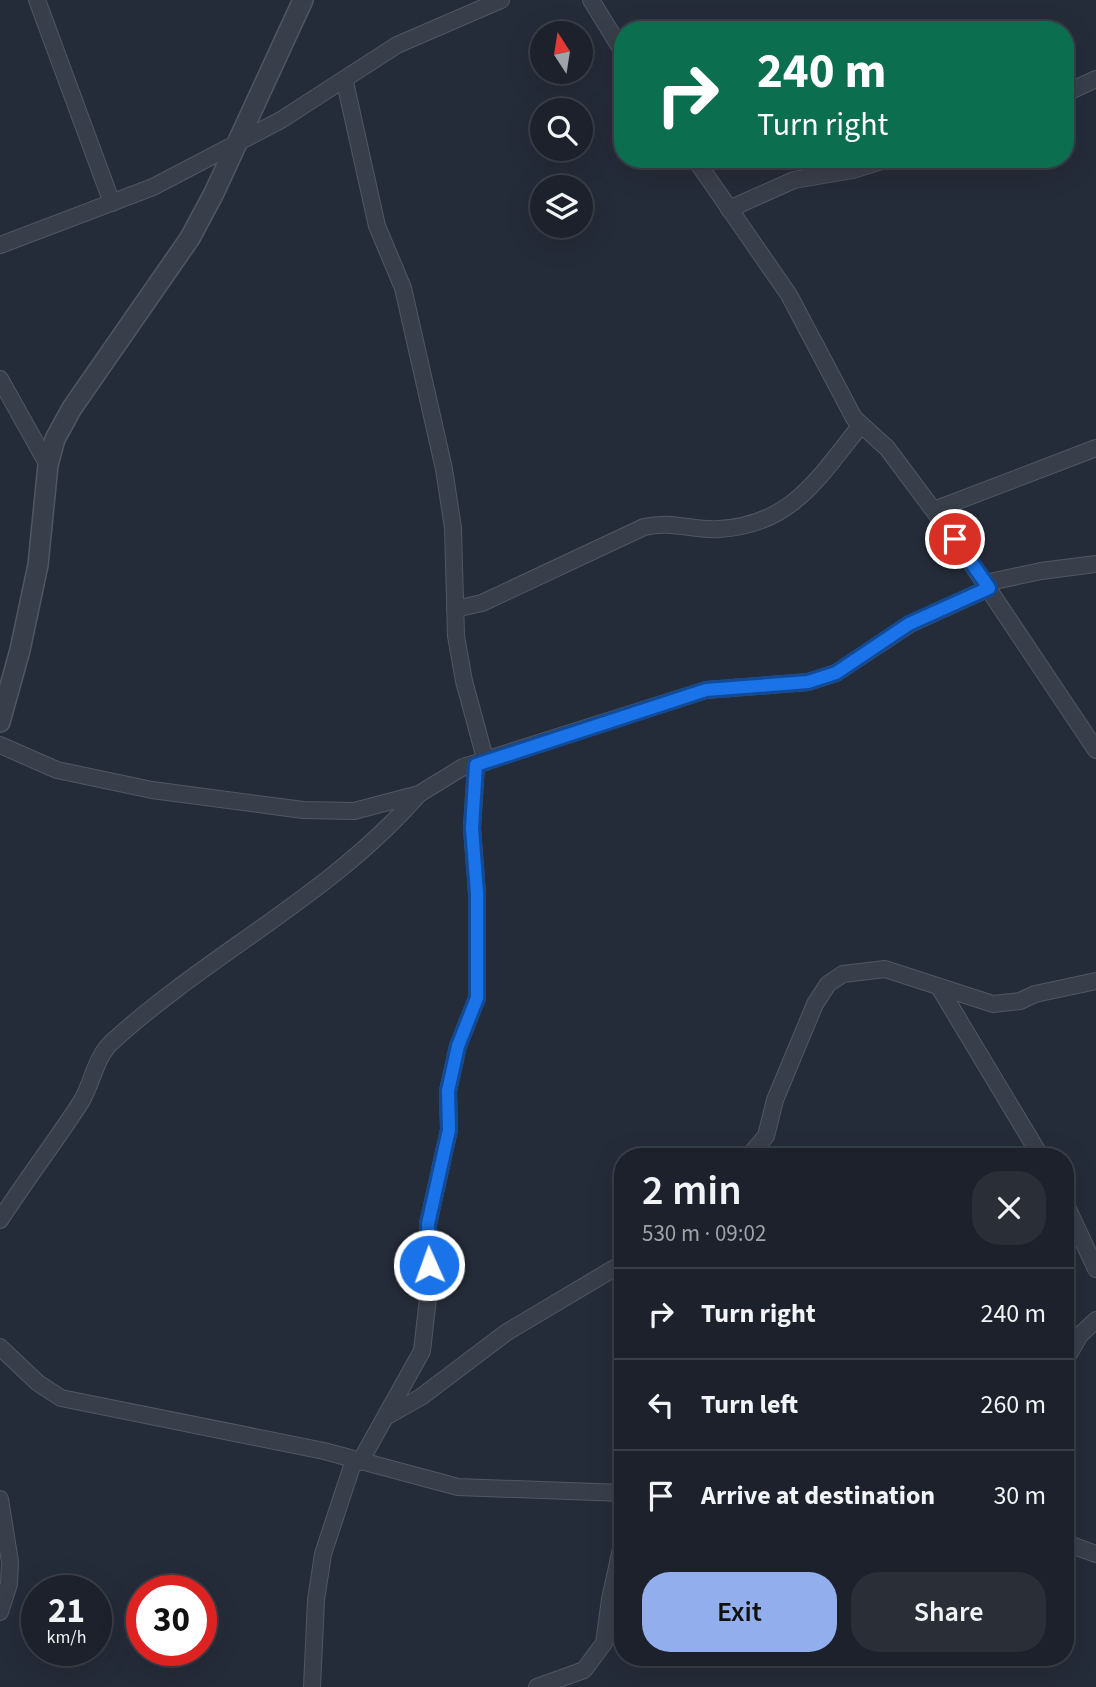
<!DOCTYPE html>
<meta charset="utf-8">
<style>
body{margin:0;font-family:"Source Sans 3",sans-serif;background:#292e37;color:#f1f3f6;height:100vh;display:flex;flex-direction:column;font-size:26px;white-space:nowrap}
*{box-sizing:border-box;margin:0}
p{font-size:23px;color:#a0a3a9}
.icon{flex:none;width:38px;height:38px;fill:none;stroke:currentColor;stroke-width:2;stroke-linecap:round;stroke-linejoin:round}
.map{position:relative;flex:1;overflow:hidden}
.details{position:absolute;left:614px;top:1148px;width:460px;height:518px;display:flex;flex-direction:column;background:#1c212b;border-radius:28px;box-shadow:0 7px 28px #0002,0 0 0 2px #3a3e47}
.details>*{flex:none}
.banner{position:absolute;left:614px;top:21px;width:460px;height:147px;border-radius:28px;box-shadow:0 7px 28px #0002,0 0 0 2px #3a3e47;background:#0b6e4f;color:#fff;overflow:hidden}
.needle{width:46px;rotate:348deg}
.controls{position:absolute;left:530px;top:21px;display:grid;gap:14px}
.controls a{display:grid;place-items:center;width:63px;height:63px;border-radius:50%;background:#1c212b;box-shadow:0 7px 28px #0002,0 0 0 2px #3a3e47;font-size:35px}
.speed{position:absolute;left:21px;top:1575px;display:flex;gap:14px;font-size:35px;font-weight:700;text-align:center}
.speed>*{display:grid;place-content:center;width:91px;height:91px;border-radius:50%;background:#1c212b;box-shadow:0 7px 28px #0002,0 0 0 2px #3a3e47;line-height:1}
.speed small{font-size:18px;font-weight:400}
.speed .limit{border:10px solid #d22;background:#fff;color:#111}
.pin{position:absolute;display:grid;place-items:center;width:60px;height:60px;color:#fff;margin:-30px;border:4px solid #fff;border-radius:50%;box-shadow:0 2px 7px #0007}
.me{position:absolute;width:77px;margin:-38px;rotate:358deg;stroke-linejoin:round;filter:drop-shadow(0 0 5px #0008)}
.turn{display:flex;align-items:center;gap:24px;height:147px;padding:0 28px;font-size:32px}
.turn .icon{width:91px;height:91px;stroke-width:2.5}
.turn b{display:block;font-size:49px;line-height:60px}
.round{display:grid;place-items:center;flex:none;width:74px;height:74px;border-radius:28px;background:#292e37}
.headline{display:flex;align-items:center;justify-content:space-between;height:119px;padding:0 28px}
h1{font-size:42px;font-weight:600;line-height:52px}
.button{display:flex;gap:14px;margin-top:auto;padding:14px 28px}
.button a{flex:1;height:80px;border-radius:28px;background:#93aeec;color:#111;font-size:28px;font-weight:600;line-height:80px;text-align:center}
.button a+a{background:#292e37;color:#f1f3f6}
ul{padding:0;list-style:none}
li{display:flex;align-items:center;gap:21px;height:91px;padding:0 28px;border-top:2px solid #3a3e47}
li div{flex:1}
li b{display:block;font-size:26px}
li em{font-style:normal}
.map>svg:first-child{display:block}
.lines{fill:none;stroke-linecap:round;stroke-linejoin:round}
.minor-casing{stroke:#515762;stroke-width:18}
.tertiary-casing{stroke:#515762;stroke-width:22}
.minor{stroke:#393f4a;stroke-width:16}
.tertiary{stroke:#393f4a;stroke-width:19}
.route-casing{stroke:#114b97;stroke-width:18}
.route{stroke:#1a73e8;stroke-width:12}
</style>
<div class="map">
<svg width="1096" height="1687" viewBox="0 0 1096 1687">
<rect width="100%" height="100%" fill="#252c39"/>
<g class="lines">
<defs>
<g id="minor">
<path d="M37,0L112,203"/>
<path d="M591,0L623,52"/>
<path d="M345,82L377,226L403,288L444,469L453,528L456,636L464,681L486,762"/>
<path d="M1066,93L1096,79"/>
<path d="M695,159L789,295L854,418L887,448L955,539L1096,750"/>
<path d="M729,209L794,180L853,170L888,159"/>
<path d="M0,245L153,187L281,120L397,45L501,0"/>
<path d="M0,379L48,465"/>
<path d="M934,510L1096,448"/>
<path d="M985,583L1041,571L1096,564"/>
<path d="M455,609L482,603L644,527C673,520 692,531 719,529C792,525 819,477 861,425"/>
<path d="M0,745L57,770L152,790L303,810L354,811L419,794L463,767L706,690L808,682L836,673L910,624L989,588"/>
<path d="M939,987L1041,1157"/>
<path d="M748,1157L766,1136L775,1100L815,1004L828,984L843,974L885,969L993,1004L1020,1001L1035,994L1096,981"/>
<path d="M1066,1205L1096,1269"/>
<path d="M0,1220C26,1180 55,1142 81,1102C93,1082 95,1057 113,1041C210,953 332,894 418,795"/>
<path d="M0,1347L38,1383L61,1398L324,1451L458,1487L623,1493"/>
<path d="M1066,1359L1080,1335L1096,1320"/>
<path d="M389,1415L421,1397L507,1332L623,1263"/>
<path d="M360,1462L422,1351L428,1298V1224L449,1130L448,1091L458,1046L477,998V893L472,828L476,765"/>
<path d="M0,1499L10,1562L9,1584L0,1612"/>
<path d="M1066,1543L1096,1554"/>
<path d="M312,1687L316,1600L323,1554L354,1460"/>
<path d="M537,1687L584,1670L604,1643L610,1599L623,1540"/>
</g>
<path id="tertiary" d="M0,722L20,650L38,565L48,465L55,439L72,408L190,238L214,193L303,0"/>
</defs>
<use href="#minor" class="minor-casing"/>
<use href="#tertiary" class="tertiary-casing"/>
<use href="#minor" class="minor"/>
<use href="#tertiary" class="tertiary"/>
</g>
<g class="lines">
<defs>
<path id="route" d="M429,1265L428,1224L449,1130L448,1091L458,1046L477,998V893L472,828L476,765L706,690L808,682L836,673L909,624L989,588L955,539"/>
</defs>
<use href="#route" class="route-casing"/>
<use href="#route" class="route"/>
</g>
</svg>
<div class="controls">
<a><svg class="needle" viewBox="-14 -14 28 28"><path d="M0-13l5 13h-10z" fill="#e53935"/><path d="M0 13l5-13h-10z" fill="#a0a3a9"/></svg></a>
<a><svg class="icon" aria-label="search" viewBox="0 0 24 24"><circle cx="10" cy="10" r="6"/><path d="M15 15l6 6"/></svg></a>
<a><svg class="icon" aria-label="layers" viewBox="0 0 24 24"><path d="M12 4l9 5-9 5-9-5zM3 14l9 5 9-5"/></svg></a>
</div>
<div class="speed"><div>21<small>km/h</small></div><div class="limit">30</div></div>
<div class="pin" style="left:955px;top:539px;background:#d93025"><svg class="icon" aria-label="arrive" viewBox="0 0 24 24"><path d="M6 21V4h12l-3 4 3 4H6"/></svg></div>
<svg class="me" style="left:429px;top:1265px" viewBox="-20 -20 40 40"><circle r="17" fill="#1a73e8" stroke="#fff" stroke-width="3"/><path d="M0-11L8 9 0 5-8 9z" fill="#fff"/></svg>
<div class="banner">
<div class="turn"><svg class="icon" aria-label="right" viewBox="0 0 24 24"><path d="M7 20v-9h11M14 6l5 5-5 5"/></svg><div><b>240 m</b>Turn right</div></div>
</div>
<section class="details">
<div class="headline"><div><h1>2 min</h1><p>530 m · 09:02</p></div><a class="round"><svg class="icon" aria-label="close" viewBox="0 0 24 24"><path d="M6 6l12 12M18 6L6 18"/></svg></a></div>
<ul>
<li><svg class="icon" aria-label="right" viewBox="0 0 24 24"><path d="M7 20v-9h11M14 6l5 5-5 5"/></svg><div><b>Turn right</b></div><em>240 m</em></li>
<li><svg class="icon" aria-label="left" viewBox="0 0 24 24"><path d="M17 20v-9H6M10 6l-5 5 5 5"/></svg><div><b>Turn left</b></div><em>260 m</em></li>
<li><svg class="icon" aria-label="arrive" viewBox="0 0 24 24"><path d="M6 21V4h12l-3 4 3 4H6"/></svg><div><b>Arrive at destination</b></div><em>30 m</em></li>
</ul>
<div class="button"><a>Exit</a><a>Share</a></div>
</section>
</div>
